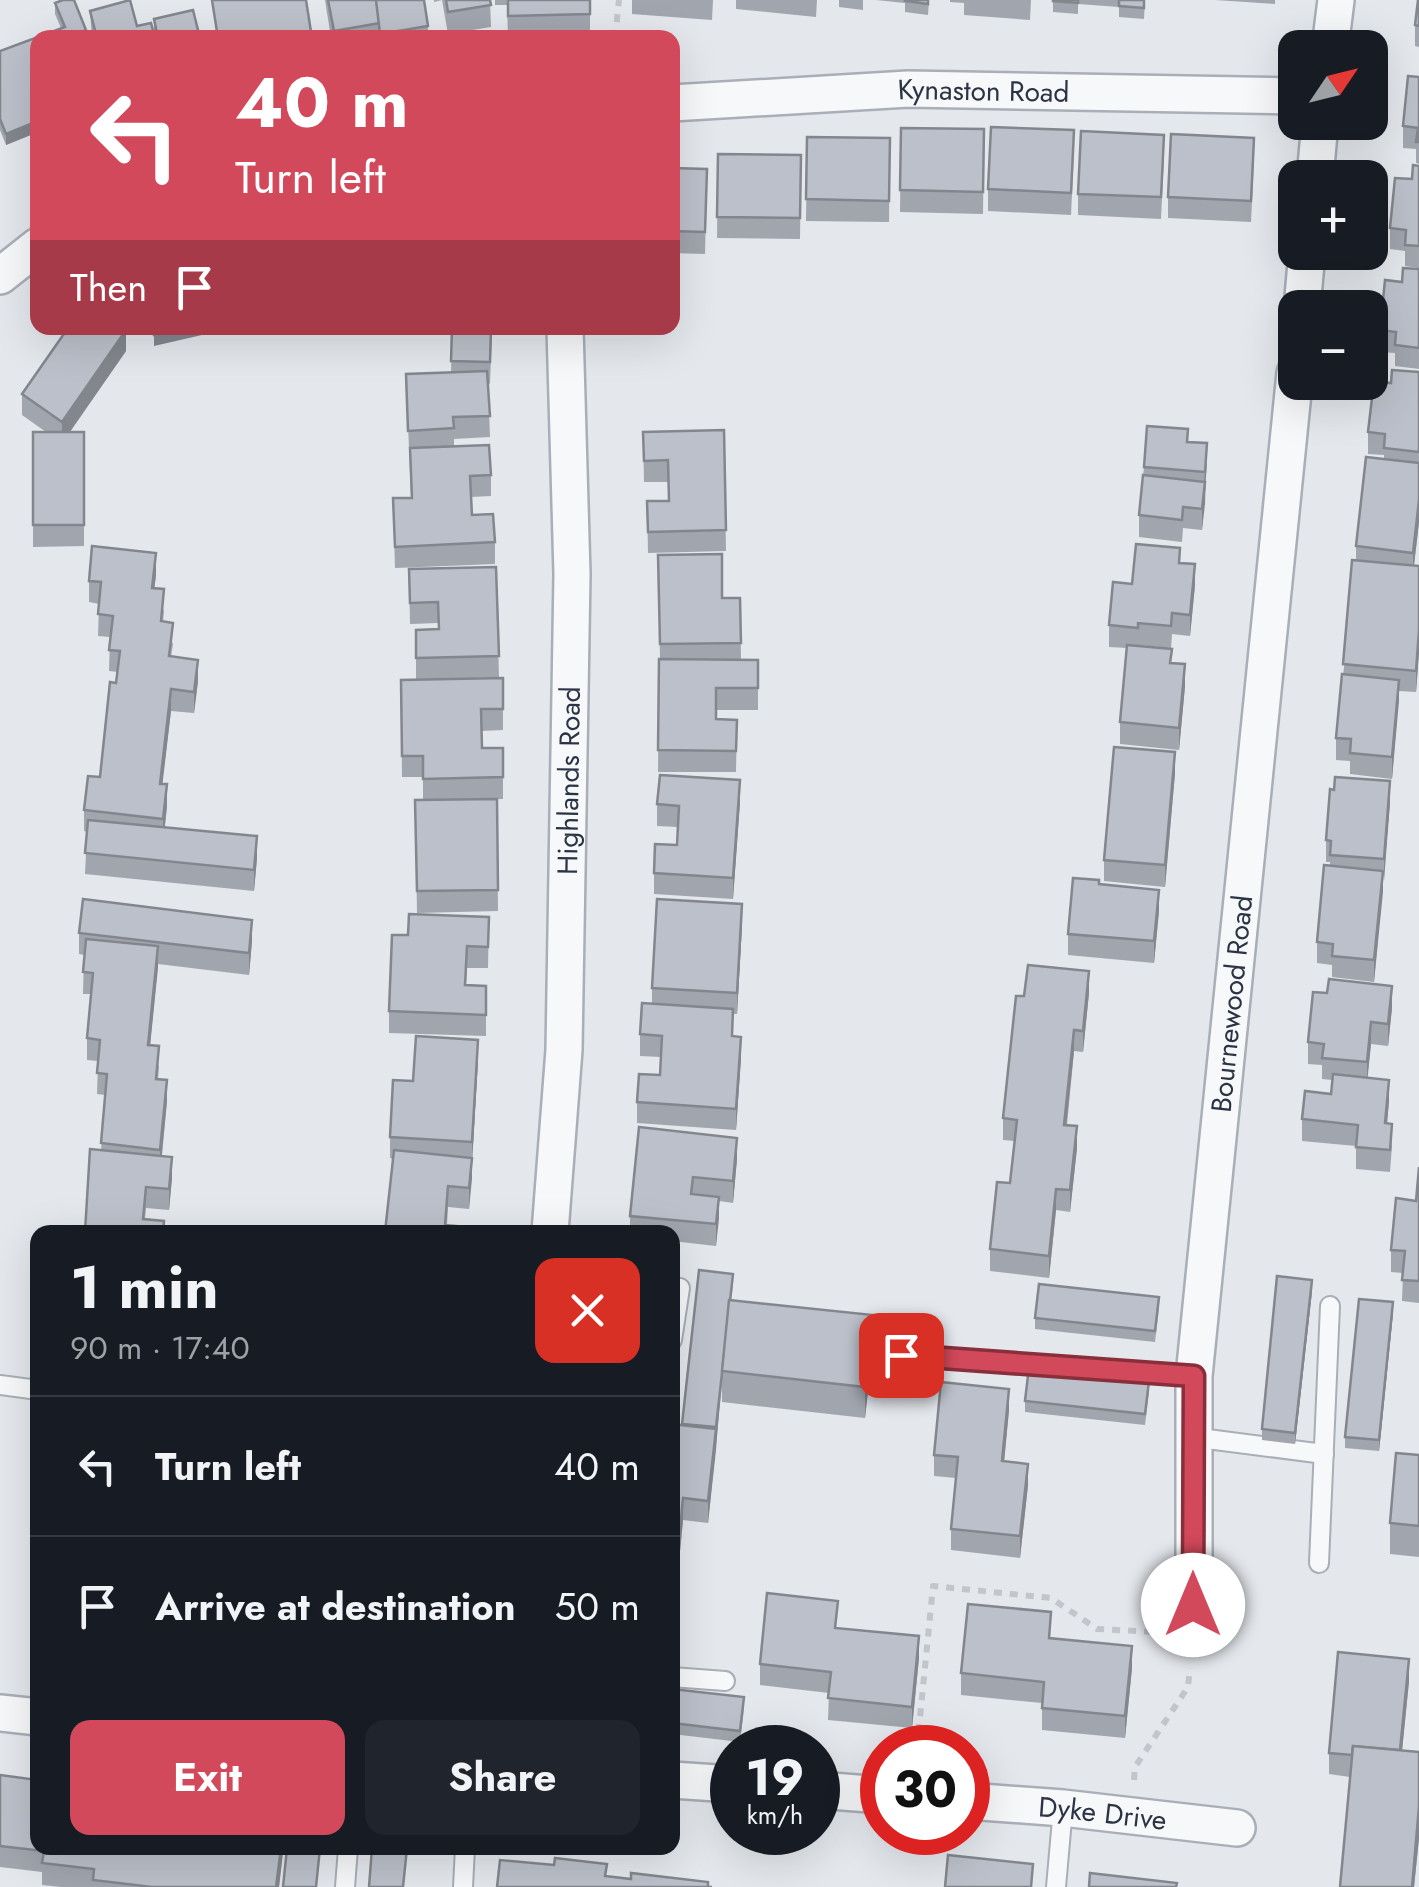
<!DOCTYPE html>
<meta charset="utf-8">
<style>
body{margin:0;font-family:Jost,sans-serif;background:#20242c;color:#f1f3f6;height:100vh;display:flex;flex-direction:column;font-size:38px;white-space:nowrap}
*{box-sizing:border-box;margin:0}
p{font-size:32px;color:#9ea1a6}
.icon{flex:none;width:55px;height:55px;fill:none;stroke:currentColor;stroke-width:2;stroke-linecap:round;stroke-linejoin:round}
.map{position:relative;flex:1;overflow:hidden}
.drawer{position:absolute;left:30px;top:1225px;width:650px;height:630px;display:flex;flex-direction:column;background:#171b24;border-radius:20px;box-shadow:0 10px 40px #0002}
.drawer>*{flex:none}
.hud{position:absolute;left:30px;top:30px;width:650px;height:305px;border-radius:20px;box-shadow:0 10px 40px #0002;background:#d1495b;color:#fff;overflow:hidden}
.needle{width:65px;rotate:55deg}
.fabs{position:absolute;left:1278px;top:30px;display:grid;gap:20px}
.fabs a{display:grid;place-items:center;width:110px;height:110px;border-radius:20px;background:#171b24;box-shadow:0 10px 40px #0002;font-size:50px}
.speed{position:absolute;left:710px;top:1725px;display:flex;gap:20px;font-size:50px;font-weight:700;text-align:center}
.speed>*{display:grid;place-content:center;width:130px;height:130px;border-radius:50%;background:#171b24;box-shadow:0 10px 40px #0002;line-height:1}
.speed small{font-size:25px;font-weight:400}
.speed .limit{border:15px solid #d22;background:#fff;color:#111}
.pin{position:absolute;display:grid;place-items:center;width:85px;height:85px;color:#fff;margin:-42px;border-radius:20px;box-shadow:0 5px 15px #0006}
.me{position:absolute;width:110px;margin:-55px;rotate:0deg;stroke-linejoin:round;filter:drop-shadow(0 0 8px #0008)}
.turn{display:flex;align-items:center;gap:35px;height:210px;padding:0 40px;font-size:45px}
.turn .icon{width:130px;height:130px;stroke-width:2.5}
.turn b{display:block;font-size:70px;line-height:85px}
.then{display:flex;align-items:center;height:95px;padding:0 40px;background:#0003;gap:20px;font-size:38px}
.round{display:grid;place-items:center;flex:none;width:105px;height:105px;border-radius:20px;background:#20242c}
.headline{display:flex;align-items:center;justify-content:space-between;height:170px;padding:0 40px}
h1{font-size:60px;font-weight:700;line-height:75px}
.primary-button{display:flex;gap:20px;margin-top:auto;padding:20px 40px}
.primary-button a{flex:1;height:115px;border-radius:20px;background:#d1495b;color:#fff;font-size:40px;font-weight:700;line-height:115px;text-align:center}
.primary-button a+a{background:#20242c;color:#f1f3f6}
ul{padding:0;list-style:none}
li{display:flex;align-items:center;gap:30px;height:140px;padding:0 40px;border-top:2px solid #363941}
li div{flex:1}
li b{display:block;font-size:38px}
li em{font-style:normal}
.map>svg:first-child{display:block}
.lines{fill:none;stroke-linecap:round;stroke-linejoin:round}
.service-casing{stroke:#a9aeb7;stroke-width:22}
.minor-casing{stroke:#a9aeb7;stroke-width:40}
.path{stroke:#c2c5cb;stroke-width:6;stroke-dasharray:8 8;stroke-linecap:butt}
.service{stroke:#f7f8fa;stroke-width:18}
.minor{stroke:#f7f8fa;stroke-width:35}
.wall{fill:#a1a5ae}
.shaded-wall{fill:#83868d}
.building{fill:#bbc0ca;stroke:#83868d;stroke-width:2.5}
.route-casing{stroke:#882f3b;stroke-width:25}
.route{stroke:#d1495b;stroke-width:18}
.labels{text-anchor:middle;stroke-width:8;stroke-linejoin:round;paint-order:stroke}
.street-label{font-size:28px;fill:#2b3445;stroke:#f4f6f9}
</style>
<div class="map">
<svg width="1419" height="1887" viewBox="0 0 1419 1887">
<rect width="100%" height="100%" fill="#e4e7ec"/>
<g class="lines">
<defs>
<g id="service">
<path d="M672,1340L680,1288"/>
<path d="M901,1355L1194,1376"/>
<path d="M0,1385L38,1390"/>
<path d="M1192,1437L1324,1454"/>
<path d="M1319,1563L1330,1306"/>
<path d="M672,1677L725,1681"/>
<path d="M345,1887L348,1848"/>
<path d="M463,1887L465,1848"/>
<path d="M1056,1887L1063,1808"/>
</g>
<g id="minor">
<path d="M1330,48L1336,0"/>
<path id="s1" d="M672,103L908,89L1295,96"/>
<path d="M1315,178L1320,122"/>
<path d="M0,276L38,246"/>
<path d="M1302,308L1307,252"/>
<path id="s2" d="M550,1232L564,1050L572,574L565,328"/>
<path id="s3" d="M1194,1634V1376L1295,373"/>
<path d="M0,1713L38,1717"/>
<path d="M672,1780L732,1784"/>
<path d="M818,1790L882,1795"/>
<path id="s4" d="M968,1801L1063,1808L1237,1828"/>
</g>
</defs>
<use href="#service" class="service-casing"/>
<use href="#minor" class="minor-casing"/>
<g class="path">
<path d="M615,38L619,0"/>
<path d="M917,1748L933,1586L1051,1598L1097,1629L1156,1632"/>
<path d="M1134,1780L1135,1767L1188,1687L1190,1668"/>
</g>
<use href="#service" class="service"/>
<use href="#minor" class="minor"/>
</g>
<g class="wall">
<path d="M212,0L312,38H217Z"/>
<path d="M325,0H424L428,26V37L331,38Z"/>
<path d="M434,0H490L491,27L448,34L442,0L434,2Z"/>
<path d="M495,0H590V35L508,37L507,5H495Z"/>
<path d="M632,0H713L712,20L632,14Z"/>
<path d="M736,0H817L816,17L736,9Z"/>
<path d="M839,0H863V10L839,7Z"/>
<path d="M876,0H929L928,15L905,12V3Z"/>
<path d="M950,0H1031L1030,20L964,15V3L950,2Z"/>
<path d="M1053,0H1145L1144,19L1119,17V7L1078,4V14L1053,12Z"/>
<path d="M1215,0H1275V4Z"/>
<path d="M1419,0V47L1415,46V25Z"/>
<path d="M55,3L86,38H38V132L6,145L0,130V51L61,28L55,14Z"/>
<path d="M90,11L137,26L154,34V19L200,38H92Z"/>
<path d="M1419,77V164L1416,163V149L1403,148V126Z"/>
<path d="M901,128L984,129L983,214L900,212Z"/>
<path d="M807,137L890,138L889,222L806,221Z"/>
<path d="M1074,151L1071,215L988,211V189Z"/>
<path d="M718,154L801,155L800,239L717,238Z"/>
<path d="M1164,156L1161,219L1078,215V194Z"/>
<path d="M1254,160L1251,222L1168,218V197Z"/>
<path d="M1419,166V268L1405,266V251L1390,249V228Z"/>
<path d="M672,168L707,169L705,254L672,253Z"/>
<path d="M1419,269V369L1395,366V353L1380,352V330L1402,282Z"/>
<path d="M452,328H492L490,384L488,383L490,437L454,439V446L491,475V496L471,497L472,515L495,542V564L395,568L393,498H411L406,374L451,372Z"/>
<path d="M126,351L70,432H84V546L33,547V432H46L22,415V394Z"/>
<path d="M1419,372V522L1414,565L1419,566V652L1416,692L1399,691L1392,779L1350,774V761L1336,760V738L1356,561V546L1384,459V455L1368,454V432L1391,383Z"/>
<path d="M724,430L726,551L648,553L647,501H668V482H644L643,432Z"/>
<path d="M1188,442L1207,465L1202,530L1183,528L1182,542L1139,537V515L1144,467Z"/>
<path d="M658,555L722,598H740L741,660H758V710H716V719L737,720L736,772H658L659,659H660Z"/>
<path d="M1180,563L1195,585L1190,636L1172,634L1171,648L1138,645V646L1172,663L1185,686L1179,750L1120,744V722L1127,648L1109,647V625L1132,584Z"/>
<path d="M496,567L499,677L416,680V630L438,629V623L410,624L409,569Z"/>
<path d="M156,575L154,588L164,611L163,622L173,644L171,657L198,681L194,713L171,711L162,784L167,806L165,827L257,858L254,891L85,874L87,832L84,831V810L100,777L118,672L109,671L110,637L98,636L99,604L89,602V581Z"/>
<path d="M503,678V730L481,731L482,748H503V799L439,800L497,799L498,911L417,913L415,800H423V777H402L401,680Z"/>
<path d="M1175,773L1165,887L1104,881V860Z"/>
<path d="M740,802L733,899L654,894V873L677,845L678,827L657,826V804Z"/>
<path d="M1390,803L1374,982L1332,977V965L1317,963V942L1330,865V862H1326V840Z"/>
<path d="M1099,884L1159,911L1154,963L1068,955V934Z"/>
<path d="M489,917L488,968H467L466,985L486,986V1036L389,1033V1011L408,935Z"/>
<path d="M742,925L737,1014H733V1036L741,1058L736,1130L637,1123V1102L660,1075L661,1057L640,1056V1034L652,1004V988Z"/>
<path d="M79,933L252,941L249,975L158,964L150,1045L159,1067L158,1079L167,1101L162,1156L172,1178L169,1210L146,1208L145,1219L164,1232H85L101,1150L105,1095L97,1094L98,1061L87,1060V1038L91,994H83L84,955L79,954Z"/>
<path d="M1089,993L1083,1052L1074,1051L1067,1125L1077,1148L1070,1212L1056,1210L1049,1278L990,1271V1249L1010,1183L1015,1141L1003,1140V1118Z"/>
<path d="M1392,1008L1388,1046L1371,1044L1367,1078L1389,1101L1387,1124L1392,1146L1390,1172L1356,1169V1146L1302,1141V1119L1331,1094L1332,1080L1322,1079V1065L1308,1064V1042Z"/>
<path d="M478,1061L469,1209L448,1207L447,1225L385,1232L393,1159L390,1158V1137L413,1081Z"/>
<path d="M639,1127L737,1159L733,1203L719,1201L716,1246L672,1241V1232H630V1216Z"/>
<path d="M1419,1167V1303L1402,1301L1403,1273L1391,1272V1250L1416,1201Z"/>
<path d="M733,1285L731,1300L873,1347L865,1418L722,1402V1385L708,1523L683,1520L675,1603H672V1424L682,1425Z"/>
<path d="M1312,1291L1295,1444L1262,1440V1429Z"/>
<path d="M1159,1308L1155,1342L1035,1329V1318Z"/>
<path d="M1393,1313L1379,1451L1345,1448V1437Z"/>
<path d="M1149,1392L1145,1425L1025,1412V1401Z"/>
<path d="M1009,1410L1004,1462L1028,1485L1020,1558L951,1550V1529L956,1478L934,1476V1455Z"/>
<path d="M1419,1455V1557L1390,1554V1523Z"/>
<path d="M837,1628L919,1658L912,1728L828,1720L829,1693L760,1685V1664Z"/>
<path d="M1051,1638L1132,1668L1125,1738L1042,1730V1703L961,1695V1673Z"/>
<path d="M1409,1681L1402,1751L1419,1838L1414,1887H1340L1350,1777L1329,1774V1753Z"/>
<path d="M672,1689L744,1708L740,1742L672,1734Z"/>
<path d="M0,1775L38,1848H283L279,1887H61L42,1885V1872L0,1867Z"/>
</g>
<g class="shaded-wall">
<path d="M86,30V38H67Z"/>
<path d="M38,121V132L6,145V134Z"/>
<path d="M188,328H202V335L154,346V335Z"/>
<path d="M126,330V351L62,443V422Z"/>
<path d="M1207,443L1205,504L1202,530V509Z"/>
<path d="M1419,500V522L1413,574V553Z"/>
<path d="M156,553V575L152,609V588Z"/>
<path d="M1195,564V585L1190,636V615Z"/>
<path d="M1419,630V652L1416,692V671Z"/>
<path d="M198,660V681L194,713V692Z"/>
<path d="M1185,664V686L1179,750V728Z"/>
<path d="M1399,680V701L1392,779V757Z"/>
<path d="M171,689V711L160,805V784Z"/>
<path d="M1175,752V773L1165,887V865Z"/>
<path d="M740,780V802L733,899V878Z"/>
<path d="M1390,781V803L1384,881V859Z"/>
<path d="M167,784V806L163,840V819Z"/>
<path d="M257,836V858L254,891V870Z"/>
<path d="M1383,871V892L1374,982V960Z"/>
<path d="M1159,890V911L1154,963V941Z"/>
<path d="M742,904V925L737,1014V993Z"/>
<path d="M252,920V941L249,975V953Z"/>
<path d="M158,946V968L148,1066V1045Z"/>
<path d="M1089,971V993L1083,1052V1031Z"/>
<path d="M1392,986V1008L1388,1046V1024Z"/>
<path d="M1371,1022V1044L1367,1084V1062Z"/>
<path d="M1074,1030V1051L1064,1146V1125Z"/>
<path d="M741,1037V1058L736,1130V1109Z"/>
<path d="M478,1040V1061L472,1163V1142Z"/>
<path d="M167,1080V1101L160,1171V1150Z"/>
<path d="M1389,1080V1101L1385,1145V1123Z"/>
<path d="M1077,1126V1148L1070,1212V1190Z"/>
<path d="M737,1138V1159L733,1203V1181Z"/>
<path d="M172,1157V1178L169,1210V1189Z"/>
<path d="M472,1158V1179L469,1209V1188Z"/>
<path d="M1056,1189V1210L1049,1278V1256Z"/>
<path d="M719,1197V1219L716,1246V1224Z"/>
<path d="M1312,1280V1291L1295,1444V1433Z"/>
<path d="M1393,1302V1313L1379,1451V1440Z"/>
<path d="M873,1315V1347L865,1418V1387Z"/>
<path d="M722,1374L716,1450L708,1523V1501Z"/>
<path d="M1009,1389V1410L1002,1483V1461Z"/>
<path d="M1028,1464V1485L1020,1558V1536Z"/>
<path d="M683,1498V1520L675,1603V1581Z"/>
<path d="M919,1636V1658L912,1728V1707Z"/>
<path d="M1132,1646V1668L1125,1738V1716Z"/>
<path d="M1409,1659V1681L1399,1781V1760Z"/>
<path d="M1419,1806V1838L1414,1887H1412Z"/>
<path d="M281,1848H283V1853L279,1887H276Z"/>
</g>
<g class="building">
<path d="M63,0H74L86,30L67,38H38V121L6,134L0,119V51L65,27L55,3Z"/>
<path d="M130,0L137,26L151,23L155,38H97L90,11Z"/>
<path d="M212,0H306L312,38H218Z"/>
<path d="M328,0H376L380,23L334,31Z"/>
<path d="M376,0H424L428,26L380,34Z"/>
<path d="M446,0H490L491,5L448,12Z"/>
<path d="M508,0H590V14L508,16Z"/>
<path d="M905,0H928V4L905,1Z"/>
<path d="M1053,0H1078V3L1053,1Z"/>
<path d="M1119,0H1144V8L1119,6Z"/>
<path d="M1418,0H1419V26L1415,25Z"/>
<path d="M193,10L200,38H158L154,19Z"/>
<path d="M1408,76L1419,77V142H1416L1418,128L1403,126Z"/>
<path d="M991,127L1074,130L1071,193L988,189Z"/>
<path d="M901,128L984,129L983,192L900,190Z"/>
<path d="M1081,131L1164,135L1161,197L1078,194Z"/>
<path d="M1171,134L1254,138L1251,201L1168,197Z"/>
<path d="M807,137L890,138L889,201L806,199Z"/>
<path d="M718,154L801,155L800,218L717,217Z"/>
<path d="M1413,165L1419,166V246L1405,245L1406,230L1390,228L1395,178L1412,179Z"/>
<path d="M672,168L707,169L705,232L672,231Z"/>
<path d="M1403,268L1419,269V348L1395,345L1396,332L1380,330L1385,280L1402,282Z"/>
<path d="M68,328H122L126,330L62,422L22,394Z"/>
<path d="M153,328H188L154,335Z"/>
<path d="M452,328H491L490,362L451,361Z"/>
<path d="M1392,370L1419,372V452L1384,448L1385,434L1368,432L1374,381L1391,383Z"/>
<path d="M487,371L490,416L453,417L454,428L408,431L406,374Z"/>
<path d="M1147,426L1188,429L1187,442L1207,443L1205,472L1144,467Z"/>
<path d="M724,430L726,530L648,532L647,501H669L668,460L644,461L643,432Z"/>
<rect x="33" y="432" width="51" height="93"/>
<path d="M489,445L491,475L470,476L472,515L493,514L495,542L395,547L393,498H412L410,448Z"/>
<path d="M1366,457L1419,463V500L1413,553L1356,546Z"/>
<path d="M1143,475L1205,482L1202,509L1183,507L1182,520L1139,515Z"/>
<path d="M1136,544L1180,548L1179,563L1195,564L1190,615L1172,613L1171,626L1138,623V628L1109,625L1113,582L1132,584Z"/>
<path d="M92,546L156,553L152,588L164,589L161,621L173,623L169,656L198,660L194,692L171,689L160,784H167L163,819L84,810L88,776L100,777L110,682L116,683L120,651L109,650L113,616L98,614L101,582L89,581Z"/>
<path d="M722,554V598H740L741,643L660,644L658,555Z"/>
<path d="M1352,560L1419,566V630L1416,671L1343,664Z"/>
<path d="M496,567L499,656L416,658V630L439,629L438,602L410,603L409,569Z"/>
<path d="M1127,645L1172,649L1170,663L1185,664L1179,728L1120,722Z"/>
<path d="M659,659L758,660V688H716V719L737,720L736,751L658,750Z"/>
<path d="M1342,674L1399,680L1392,757L1350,753L1351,739L1336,738Z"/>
<path d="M503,678V709H481L482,748H503V777L423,779V756H402L401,680Z"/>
<path d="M1114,747L1175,752L1165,865L1104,860Z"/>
<path d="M660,775L740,780L733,878L654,873L655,844L677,845L679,806L657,804Z"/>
<path d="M1335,777L1390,781L1384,859L1330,855L1331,841L1326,840L1330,789L1334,790Z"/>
<path d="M497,799L498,890L417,891L415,800Z"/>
<path d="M88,820L257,836L254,870L85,853Z"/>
<path d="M1324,865L1383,871L1374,960L1332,956L1333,944L1317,942Z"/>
<path d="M1073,878L1099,880V884L1159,890L1154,941L1068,934Z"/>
<path d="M83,899L252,920L249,953L79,933Z"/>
<path d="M657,899L742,904L737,993L652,988Z"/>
<path d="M409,914L489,917L488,947L467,946L465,985L486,986V1015L389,1011L392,935H408Z"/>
<path d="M86,939L158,946L148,1045L159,1046L156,1079L167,1080L160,1150L101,1143L107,1074L97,1073L100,1040L87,1038L93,973L83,972Z"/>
<path d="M1028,965L1089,971L1083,1031L1074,1030L1064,1125L1077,1126L1070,1190L1056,1189L1049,1256L990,1249L997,1182L1010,1183L1017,1120L1003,1118L1016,996H1024Z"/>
<path d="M1329,979L1392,986L1388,1024L1371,1022L1367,1062L1322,1058L1324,1044L1308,1042L1313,992L1327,993Z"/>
<path d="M642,1003L733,1009L732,1036L741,1037L736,1109L637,1102L639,1074L660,1075L662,1036L640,1034Z"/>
<path d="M416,1036L478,1040L472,1142L390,1137L393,1080L413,1081Z"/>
<path d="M1333,1074L1389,1080L1385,1123L1392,1124L1390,1150L1356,1147L1358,1125L1302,1119L1305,1091L1331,1094Z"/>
<path d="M639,1127L737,1138L733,1181L693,1177L691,1194L719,1197L716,1224L630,1216Z"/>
<path d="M90,1149L172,1157L169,1189L146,1187L143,1219L164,1221L163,1232H85Z"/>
<path d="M394,1150L472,1158L469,1188L448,1186L445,1225L466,1227V1232H385Z"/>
<path d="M1419,1167V1281L1402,1280L1405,1251L1391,1250L1396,1198L1416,1201Z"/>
<path d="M699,1270L733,1274L716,1427L682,1424Z"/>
<path d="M1277,1276L1312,1280L1295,1433L1262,1429Z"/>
<path d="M1039,1284L1159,1297L1155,1331L1035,1318Z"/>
<path d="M1359,1299L1393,1302L1379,1440L1345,1437Z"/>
<path d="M729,1300L873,1315L865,1387L722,1371Z"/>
<path d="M1029,1367L1149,1381L1145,1414L1025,1401Z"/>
<path d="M941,1382L1009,1389L1002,1461L1028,1464L1020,1536L951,1529L958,1457L934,1455Z"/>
<path d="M672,1424L716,1429L708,1501L683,1498L675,1581H672Z"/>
<path d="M1396,1453L1419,1455V1526L1390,1523Z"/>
<path d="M767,1593L838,1601L835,1628L919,1636L912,1707L828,1698L831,1672L760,1664Z"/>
<path d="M968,1604L1051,1612L1049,1638L1132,1646L1125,1716L1042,1708L1044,1682L961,1673Z"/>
<path d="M1338,1652L1409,1659L1400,1750L1353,1746L1352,1755L1329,1753Z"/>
<path d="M672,1689L744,1697L740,1731L672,1723Z"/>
<path d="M1353,1746L1419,1752V1806L1412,1887H1340Z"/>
<path d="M0,1775L38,1780V1848H281L276,1887H152L93,1880L94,1869L42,1863L44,1851L0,1846Z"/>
<path d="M287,1848H320L316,1887H283Z"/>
<path d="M372,1848H407L403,1887H369Z"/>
<path d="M948,1855L1033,1864L1031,1887H945Z"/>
<path d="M555,1858L607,1864L605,1876L631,1879V1873L708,1882V1887H712H497L500,1860L554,1865Z"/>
<path d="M1090,1873L1177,1883L1176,1887H1089Z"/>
</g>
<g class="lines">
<defs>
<path id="route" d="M901,1355L1194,1376L1193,1605"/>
</defs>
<use href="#route" class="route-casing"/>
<use href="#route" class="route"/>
</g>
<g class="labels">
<g class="street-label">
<text dy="10" stroke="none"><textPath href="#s1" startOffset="312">Kynaston Road</textPath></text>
<text dy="10" stroke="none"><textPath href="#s2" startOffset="452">Highlands Road</textPath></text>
<text dy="10" stroke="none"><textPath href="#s3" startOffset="632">Bournewood Road</textPath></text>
<text dy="10" stroke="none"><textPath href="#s4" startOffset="135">Dyke Drive</textPath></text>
</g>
</g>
</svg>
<div class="fabs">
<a><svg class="needle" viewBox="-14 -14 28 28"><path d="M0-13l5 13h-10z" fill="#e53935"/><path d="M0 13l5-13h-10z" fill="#9ea1a6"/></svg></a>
<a>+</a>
<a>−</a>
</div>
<div class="speed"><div>19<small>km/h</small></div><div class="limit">30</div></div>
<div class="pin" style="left:901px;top:1355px;background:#d93025"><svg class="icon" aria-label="arrive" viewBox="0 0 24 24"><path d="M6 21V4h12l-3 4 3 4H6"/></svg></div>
<svg class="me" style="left:1193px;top:1605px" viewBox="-20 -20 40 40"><circle r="19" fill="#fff"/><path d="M0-13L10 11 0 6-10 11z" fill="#d1495b"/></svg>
<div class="hud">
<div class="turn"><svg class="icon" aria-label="left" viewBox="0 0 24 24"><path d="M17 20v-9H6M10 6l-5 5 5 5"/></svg><div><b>40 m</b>Turn left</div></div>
<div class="then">Then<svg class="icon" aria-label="arrive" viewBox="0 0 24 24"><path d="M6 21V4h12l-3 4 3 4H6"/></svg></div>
</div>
<section class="drawer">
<div class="headline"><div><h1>1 min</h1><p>90 m · 17:40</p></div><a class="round" style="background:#d93025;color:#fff"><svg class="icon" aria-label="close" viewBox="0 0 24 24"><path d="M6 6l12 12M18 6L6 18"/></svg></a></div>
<ul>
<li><svg class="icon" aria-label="left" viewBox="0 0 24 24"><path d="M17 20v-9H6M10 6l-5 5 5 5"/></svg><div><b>Turn left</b></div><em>40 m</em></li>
<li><svg class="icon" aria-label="arrive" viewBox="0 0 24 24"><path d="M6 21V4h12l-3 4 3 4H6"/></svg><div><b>Arrive at destination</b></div><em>50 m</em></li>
</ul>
<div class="primary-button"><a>Exit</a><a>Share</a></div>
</section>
</div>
